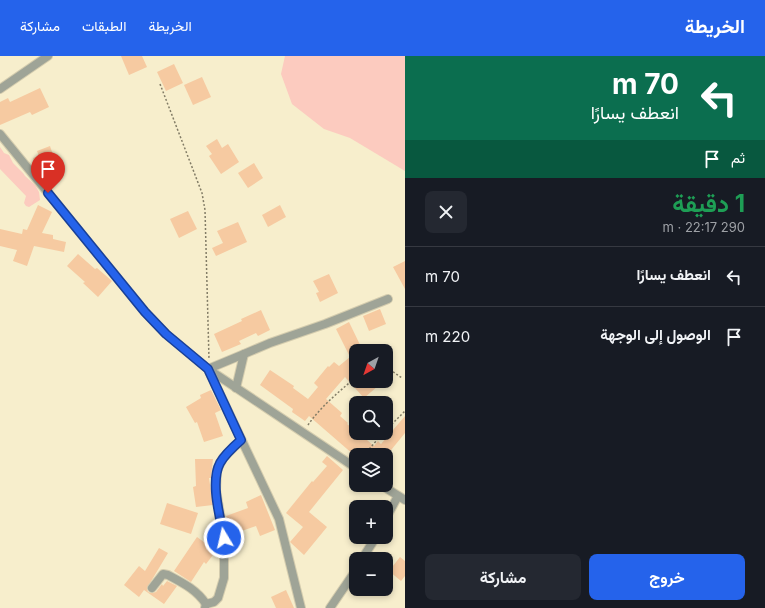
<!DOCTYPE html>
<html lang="ar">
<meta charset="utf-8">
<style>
body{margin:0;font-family:Inter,Vazirmatn,sans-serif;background:#242831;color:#f1f3f6;direction:rtl;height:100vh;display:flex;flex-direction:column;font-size:15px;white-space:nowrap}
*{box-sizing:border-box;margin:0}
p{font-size:13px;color:#9ea1a6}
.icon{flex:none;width:22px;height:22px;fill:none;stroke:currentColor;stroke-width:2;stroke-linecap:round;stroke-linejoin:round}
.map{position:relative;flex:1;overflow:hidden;direction:ltr}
.sheet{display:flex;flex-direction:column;background:#171b24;width:360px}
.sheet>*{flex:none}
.hud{background:#0b6e4f;color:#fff;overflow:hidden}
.needle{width:26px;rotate:220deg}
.buttons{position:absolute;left:349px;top:288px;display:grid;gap:8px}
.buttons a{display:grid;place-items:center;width:44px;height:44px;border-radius:8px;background:#171b24;box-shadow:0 2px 6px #0003;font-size:20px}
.pin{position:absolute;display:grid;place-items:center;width:34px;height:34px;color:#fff;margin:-41px -17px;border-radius:50% 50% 50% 0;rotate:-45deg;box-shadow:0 0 4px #0007}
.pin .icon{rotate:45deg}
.me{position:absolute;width:44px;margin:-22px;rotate:351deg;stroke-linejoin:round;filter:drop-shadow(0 0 3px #0008)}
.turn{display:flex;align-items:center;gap:14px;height:84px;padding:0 20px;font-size:18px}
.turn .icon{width:52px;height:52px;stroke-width:2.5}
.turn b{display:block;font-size:28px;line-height:34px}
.then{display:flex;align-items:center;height:38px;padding:0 20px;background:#0003;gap:8px;font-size:15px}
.round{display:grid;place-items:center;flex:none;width:42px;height:42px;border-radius:8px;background:#242831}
.overview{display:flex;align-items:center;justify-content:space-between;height:68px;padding:0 20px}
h1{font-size:24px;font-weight:700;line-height:30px;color:#1e9e55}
.primary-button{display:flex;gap:8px;margin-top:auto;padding:8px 20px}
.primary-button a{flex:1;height:46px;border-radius:8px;background:#2563eb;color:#fff;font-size:16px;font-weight:700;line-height:46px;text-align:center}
.primary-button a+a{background:#242831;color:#f1f3f6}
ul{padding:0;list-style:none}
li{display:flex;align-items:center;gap:12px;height:60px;padding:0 20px;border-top:1px solid #363941}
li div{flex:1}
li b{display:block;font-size:15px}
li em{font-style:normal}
header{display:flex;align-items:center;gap:24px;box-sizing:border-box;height:56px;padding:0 20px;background:#2563eb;color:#fff}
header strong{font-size:19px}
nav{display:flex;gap:22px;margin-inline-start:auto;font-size:14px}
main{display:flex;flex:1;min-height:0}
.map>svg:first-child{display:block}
.green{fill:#fccbbf}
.building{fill:#f6caa1}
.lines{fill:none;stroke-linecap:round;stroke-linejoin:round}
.minor-casing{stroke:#d4ccae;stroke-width:10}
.path{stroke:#827c66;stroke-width:1.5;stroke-dasharray:2 2;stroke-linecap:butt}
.minor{stroke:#9fa497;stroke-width:8}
.route-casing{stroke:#184099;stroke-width:10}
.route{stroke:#2563eb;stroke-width:7}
</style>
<header>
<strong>الخريطة</strong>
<nav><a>الخريطة</a><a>الطبقات</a><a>مشاركة</a></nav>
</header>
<main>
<section class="sheet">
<div class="hud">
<div class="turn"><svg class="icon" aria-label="left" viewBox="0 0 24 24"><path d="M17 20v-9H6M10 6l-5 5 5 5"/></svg><div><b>70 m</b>انعطف يسارًا</div></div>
<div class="then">ثم<svg class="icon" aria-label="arrive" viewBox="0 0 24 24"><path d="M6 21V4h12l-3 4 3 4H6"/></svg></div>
</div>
<div class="overview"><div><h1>1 دقيقة</h1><p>290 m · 22:17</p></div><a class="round"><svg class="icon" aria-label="close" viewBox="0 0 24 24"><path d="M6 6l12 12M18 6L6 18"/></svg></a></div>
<ul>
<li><svg class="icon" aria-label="left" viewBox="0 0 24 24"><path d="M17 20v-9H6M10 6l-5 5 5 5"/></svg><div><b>انعطف يسارًا</b></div><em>70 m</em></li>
<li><svg class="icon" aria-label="arrive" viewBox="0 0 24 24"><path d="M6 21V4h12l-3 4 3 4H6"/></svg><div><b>الوصول إلى الوجهة</b></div><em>220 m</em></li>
</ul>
<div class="primary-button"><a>خروج</a><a>مشاركة</a></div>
</section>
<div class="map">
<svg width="405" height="552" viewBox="0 0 405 552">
<rect width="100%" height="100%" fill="#f7eecc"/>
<g class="green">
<path d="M285,0H405V115L350,82L324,73L292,48L281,18Z"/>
<path d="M0,91L4,97L9,99L13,107L23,117L25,120L35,129L39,136L40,144L29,151L26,150L24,147L26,140L0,113Z"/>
</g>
<g class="building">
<path d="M121,0H142L147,11L129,19Z"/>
<path d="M174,8L183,27L166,35L157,16Z"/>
<path d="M202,21L211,41L193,49L184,29Z"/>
<path d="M40,32L49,51L32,59L30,56L0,69V46L8,42L10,46Z"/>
<path d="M217,83L222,92L228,88L239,106L221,118L209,100L212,98L206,90Z"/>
<path d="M50,90L57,111L39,118L33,102L39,100L37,95Z"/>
<path d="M254,107L263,122L248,132L238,117Z"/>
<path d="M38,149L52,156L42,177L53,179V183L66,186L64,196L34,190L27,210L13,205L17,194L0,190V173L22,178L23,173L27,174Z"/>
<path d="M280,149L286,161L268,171L262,159Z"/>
<path d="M188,155L197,173L179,182L170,163Z"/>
<path d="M238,166L247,186L216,200L212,192L223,187L217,175Z"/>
<path d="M78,198L95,213L97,212L112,225L98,241L83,227L85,226L67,210Z"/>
<path d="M405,205V233L393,211Z"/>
<path d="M329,218L338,237L320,246L316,237L319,236L313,225Z"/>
<path d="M380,253L386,268L369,275L363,260Z"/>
<path d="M261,254L270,274L258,280L256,277L239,285L241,288L222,296L214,278L242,265L241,263Z"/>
<path d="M349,266L363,295H356V325H374L378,330L364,342L345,321L326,343L342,357L340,360L348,367L347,368L356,375V377L360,378L374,390L378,385L381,388L405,360V377L387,399H354L309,360L305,365L292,356L293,353L260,329L270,314L294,330L293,332L308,343L318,331L314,327L328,310L329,311L334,306L339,310L350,301L336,273Z"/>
<path d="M211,334L221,354L215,357L223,380L204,386L197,366L195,367L186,351L201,342L200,339Z"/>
<path d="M327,400L343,414L309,456L327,471L304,499L290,486L303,471L286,457L312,425L313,426L327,410L322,406Z"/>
<path d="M195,403H213L211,422H209L213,449L196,451L193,431L196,430Z"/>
<path d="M261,439L275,474L260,480L256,470L233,478L226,460L248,452L246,446Z"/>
<path d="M167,447L198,457L191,478L160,468Z"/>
<path d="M197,481L216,495L206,508L204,506L191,526L174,515Z"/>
<path d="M159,492L168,497L147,532L148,536L152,537L156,536L162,528L163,530L167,525L177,530L164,548L144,534L139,541L124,529L139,510L145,515Z"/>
<path d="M400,501L405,505V520L401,525L389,515Z"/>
<path d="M286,534L294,552H276L271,541Z"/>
</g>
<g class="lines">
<defs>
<g id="minor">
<path d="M0,33L48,0"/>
<path d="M0,78L145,256L166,278L208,313L356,412"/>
<path d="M244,298L208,313L279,463L301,552"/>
<path d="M236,332L244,298L270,287L325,268L388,243"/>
<path d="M381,429L405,444"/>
<path d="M386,462L398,440"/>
<path d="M362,503L376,481"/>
<path d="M152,532L163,518L168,519C183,527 197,534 206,548"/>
<path d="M205,552L206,548L214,546L218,542L224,522V482L216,434L217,414L223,402L241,384"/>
<path d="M330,552L356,514"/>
</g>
</defs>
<use href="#minor" class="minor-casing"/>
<g class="path">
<path d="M160,28L202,137L205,154L209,303"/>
<path d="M386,312L389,313L402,322"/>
<path d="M308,369C321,350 339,336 356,321"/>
<path d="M386,374L405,355"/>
<path d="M364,399L383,377"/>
</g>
<use href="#minor" class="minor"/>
</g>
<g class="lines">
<defs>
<path id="route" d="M48,137L145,256L166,278L208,313L241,384C233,391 225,398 220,407C210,426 220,461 224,482"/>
</defs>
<use href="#route" class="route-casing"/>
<use href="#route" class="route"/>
</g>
</svg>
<div class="buttons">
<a><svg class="needle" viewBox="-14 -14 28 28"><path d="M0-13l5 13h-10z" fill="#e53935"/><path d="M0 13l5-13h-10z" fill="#9ea1a6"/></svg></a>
<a><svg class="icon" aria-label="search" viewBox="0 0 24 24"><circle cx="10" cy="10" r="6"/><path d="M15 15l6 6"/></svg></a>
<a><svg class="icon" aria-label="layers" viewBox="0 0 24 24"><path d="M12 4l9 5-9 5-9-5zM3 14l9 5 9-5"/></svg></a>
<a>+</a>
<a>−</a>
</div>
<div class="pin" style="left:48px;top:137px;background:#d93025"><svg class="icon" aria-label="arrive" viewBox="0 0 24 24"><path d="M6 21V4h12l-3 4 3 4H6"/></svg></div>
<svg class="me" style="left:224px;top:482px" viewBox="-20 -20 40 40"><circle r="17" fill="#2563eb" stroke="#fff" stroke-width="3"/><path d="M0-11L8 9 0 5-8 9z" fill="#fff"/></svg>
</div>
</main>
